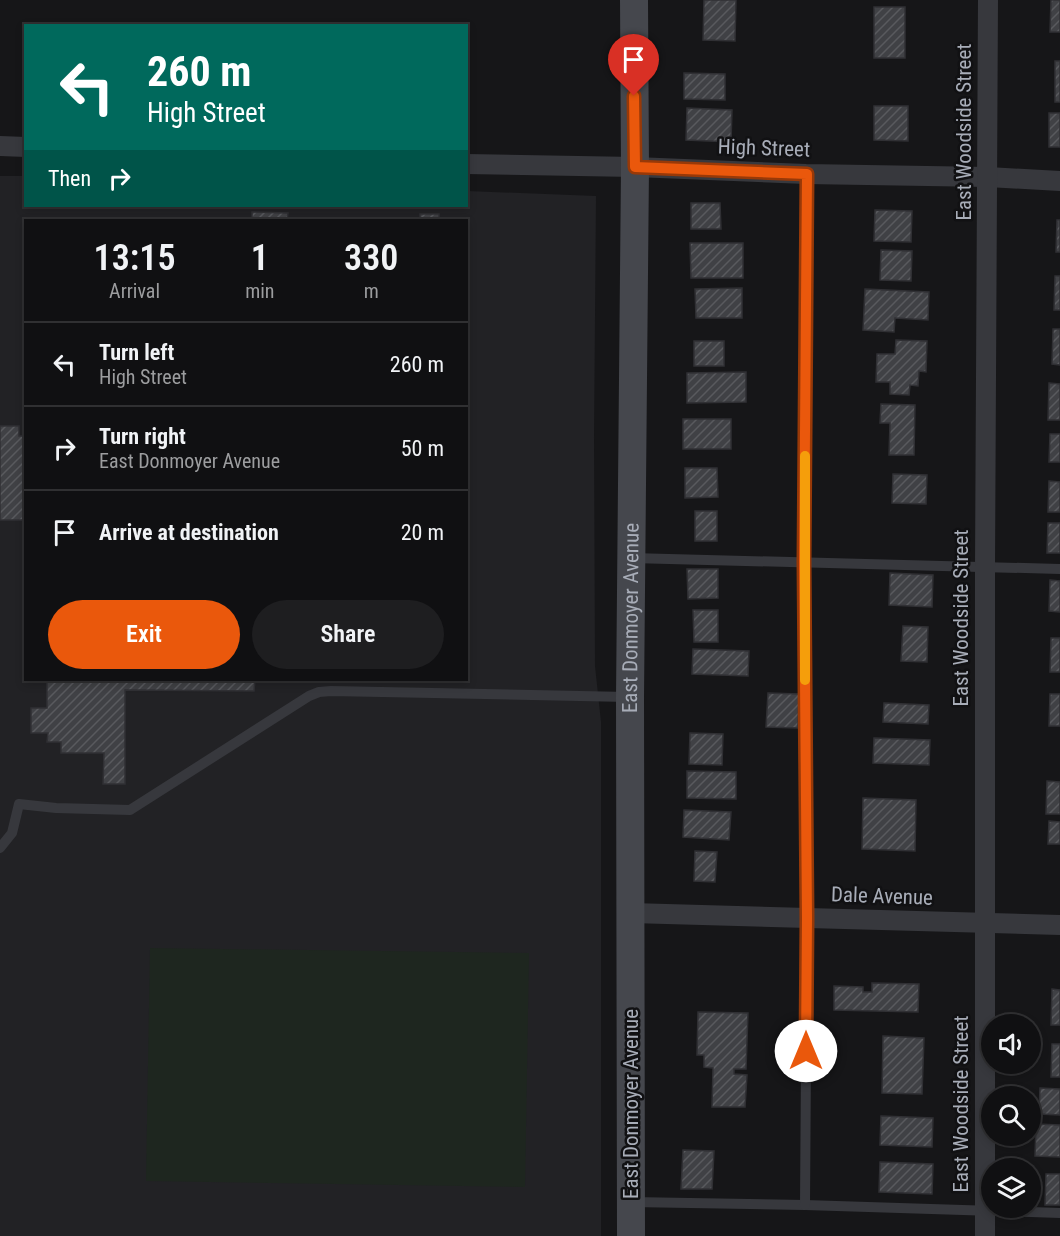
<!DOCTYPE html>
<style>
body{margin:0;font-family:"Roboto Condensed",sans-serif;background:#1e1e20;color:#f1f3f6;height:100vh;display:flex;flex-direction:column;font-size:22px;white-space:nowrap}
*{box-sizing:border-box;margin:0}
p{font-size:20px;color:#9c9d9f}
.icon{flex:none;width:33px;height:33px;fill:none;stroke:currentColor;stroke-width:2;stroke-linecap:round;stroke-linejoin:round}
.map{position:relative;flex:1;overflow:hidden}
.details{position:absolute;left:24px;top:219px;width:444px;height:462px;display:flex;flex-direction:column;background:#101012;border-radius:0px;box-shadow:0 3px 9px #0003,0 0 0 2px #303032}
.details>*{flex:none}
.hud{position:absolute;left:24px;top:24px;width:444px;height:183px;border-radius:0px;box-shadow:0 3px 9px #0003,0 0 0 2px #303032;background:#00695c;color:#fff;overflow:hidden}
.controls{position:absolute;left:981px;top:1014px;display:grid;gap:12px}
.controls a{display:grid;place-items:center;width:60px;height:60px;border-radius:50%;background:#101012;box-shadow:0 3px 9px #0003,0 0 0 2px #303032;font-size:30px}
.pin{position:absolute;display:grid;place-items:center;width:51px;height:51px;color:#fff;margin:-62px -26px;border-radius:50% 50% 50% 0;rotate:-45deg;box-shadow:0 0 6px #0007}
.pin .icon{rotate:45deg}
.me{position:absolute;width:66px;margin:-33px;rotate:0deg;stroke-linejoin:round;filter:drop-shadow(0 0 4px #0008)}
.turn{display:flex;align-items:center;gap:21px;height:126px;padding:0 24px;font-size:27px}
.turn .icon{width:78px;height:78px;stroke-width:2.5}
.turn b{display:block;font-size:42px;line-height:51px}
.then{display:flex;align-items:center;height:57px;padding:0 24px;background:#0003;gap:12px;font-size:22px}
.eta{display:flex;justify-content:space-evenly;align-items:center;height:102px;text-align:center}
.eta b{font-size:36px;font-weight:600;line-height:42px}
.primary-button{display:flex;gap:12px;margin-top:auto;padding:12px 24px}
.primary-button a{flex:1;height:69px;border-radius:36px;background:#ea580c;color:#fff;font-size:24px;font-weight:600;line-height:69px;text-align:center}
.primary-button a+a{background:#1e1e20;color:#f1f3f6}
ul{padding:0;list-style:none}
li{display:flex;align-items:center;gap:18px;height:84px;padding:0 24px;border-top:2px solid #303032}
li div{flex:1}
li b{display:block;font-size:22px}
li em{font-style:normal}
.map>svg:first-child{display:block}
.built{fill:#222225;fill-rule:evenodd}
.green{fill:#1e261f}
.building{fill:url(#building-hatch);stroke:#303034;stroke-width:1.5}
.lines{fill:none;stroke-linecap:round;stroke-linejoin:round}
.lane{stroke:#37383d;stroke-width:10}
.street{stroke:#37383d;stroke-width:20}
.secondary{stroke:#45474d;stroke-width:28}
.route-casing{stroke:#983908;stroke-width:15}
.route{stroke:#ea580c;stroke-width:10}
.slow{stroke:#f59e0b;stroke-width:10}
.labels{text-anchor:middle;stroke-width:5;stroke-linejoin:round;paint-order:stroke}
.street-label{font-size:21px;fill:#a8adb8;stroke:#111113}
</style>
<div class="map">
<svg width="1060" height="1236" viewBox="0 0 1060 1236">
<defs>
<pattern id="building-hatch" width="6" height="6" patternUnits="userSpaceOnUse" patternTransform="scale(1.5)"><rect width="6" height="6" fill="#404145"/><path d="M-1 1l2-2M0 6l6-6M5 7l2-2" fill="none" stroke="#595a5e"/></pattern>
</defs>
<rect width="100%" height="100%" fill="#161618"/>
<path class="built" d="M0,176H25L26,206H466L467,191L596,196L594,438L595,666L601,722V1236H0ZM26,220H466V680H26Z"/>
<path class="green" d="M150,948L529,953L525,1187L146,1181Z"/>
<g class="building">
<path d="M704,0H736L735,41L703,40Z"/>
<path d="M1051,0H1060V32H1050Z"/>
<rect x="874" y="7" width="31" height="51"/>
<rect x="1055" y="61" width="5" height="41"/>
<path d="M684,73L725,74V100L684,99Z"/>
<path d="M874,106H908V141L874,140Z"/>
<path d="M687,108L732,110L731,142L686,140Z"/>
<rect x="1049" y="113" width="11" height="34"/>
<path d="M691,203H720L721,229H691Z"/>
<path d="M875,210L912,211L911,242L874,241Z"/>
<path d="M252,212L288,213L287,220H252Z"/>
<path d="M420,214H439V219H446V220H403V218L420,219Z"/>
<path d="M1057,220H1060V252H1056Z"/>
<path d="M690,243H743V278H691Z"/>
<path d="M881,250L912,251L911,281L880,280Z"/>
<path d="M1055,276H1060V310H1054Z"/>
<path d="M742,288V318H696L695,289Z"/>
<path d="M865,289L929,292L928,320L895,318L894,332L863,330Z"/>
<path d="M1053,329H1060V365L1052,364Z"/>
<path d="M896,340L927,341L926,372L919,371L918,386L910,385L909,395L890,394V382H876L877,354H895Z"/>
<rect x="694" y="341" width="30" height="25"/>
<path d="M746,372V402L687,403V373Z"/>
<path d="M1049,383L1060,384V420H1048Z"/>
<path d="M881,404L915,405L914,455H889L890,423H880Z"/>
<rect x="683" y="419" width="48" height="30"/>
<path d="M0,426H19V436H26L24,520H0Z"/>
<path d="M1050,434H1060V462H1049Z"/>
<path d="M685,468H717L718,497L685,498Z"/>
<path d="M893,474L927,475L926,504L892,503Z"/>
<path d="M1049,481L1060,482V512H1048Z"/>
<rect x="695" y="511" width="22" height="30"/>
<path d="M1048,523H1060V553H1047Z"/>
<path d="M687,569H718V598L688,599Z"/>
<path d="M890,573L933,575L932,607L889,605Z"/>
<path d="M1050,580L1060,581V612L1049,611Z"/>
<path d="M693,610H718V642H694Z"/>
<path d="M903,626L928,627L927,662L901,661Z"/>
<path d="M1051,638H1060V672H1050Z"/>
<path d="M693,649L749,651L748,676L692,674Z"/>
<path d="M47,680H255L254,691L125,690V784H103L104,753H61V742H47L48,733H31V708H47Z"/>
<path d="M768,693L799,694L798,728L766,727Z"/>
<path d="M1050,694H1060V726H1049Z"/>
<path d="M884,703L929,705L928,724L883,722Z"/>
<path d="M690,733L723,734L722,765L689,764Z"/>
<path d="M874,738L930,740L929,765L873,763Z"/>
<path d="M687,771L736,772V799L687,798Z"/>
<path d="M1047,781L1060,782V814H1046Z"/>
<path d="M863,798L916,800L915,851L862,849Z"/>
<path d="M684,810L731,812L729,840L683,837Z"/>
<path d="M1049,821L1060,822V844H1048Z"/>
<path d="M695,851L717,852L715,882L694,881Z"/>
<path d="M872,983L919,984L918,1012L834,1010V986L863,987V992H872Z"/>
<path d="M1052,989L1060,990V1025H1051Z"/>
<path d="M698,1012L748,1013L746,1069H734V1074L747,1075L745,1107H712L713,1068L704,1067V1055H697Z"/>
<path d="M883,1036L924,1038L922,1094L882,1093Z"/>
<path d="M1052,1044H1060V1077H1051Z"/>
<path d="M1040,1088L1060,1089V1115L1039,1114Z"/>
<path d="M881,1116L933,1118L932,1147L880,1145Z"/>
<path d="M1036,1124L1060,1125V1157L1035,1156Z"/>
<path d="M683,1150L714,1151L712,1189H681Z"/>
<path d="M880,1162L933,1164L932,1194L879,1192Z"/>
<path d="M1046,1174H1060V1205H1045Z"/>
</g>
<g class="lines">
<g class="lane">
<path d="M631,558L1060,569"/>
<path d="M0,848L12,833L19,804L56,808L130,810L309,696L319,692L331,691L628,697"/>
<path d="M631,1202L805,1205L1060,1213"/>
<path d="M805,1205L807,918L804,562L806,174"/>
</g>
<g class="street">
<path d="M0,146L26,147"/>
<path d="M466,164L635,167L806,174L988,177L1060,181"/>
<path d="M631,913L1060,925"/>
<path d="M985,1236V567L988,0"/>
</g>
<path class="secondary" id="s1" d="M631,1236L630,697L635,167L634,0"/>
</g>
<g class="lines">
<defs>
<path id="route" d="M634,96L635,167L807,174L804,562L807,918L806,1051"/>
</defs>
<use href="#route" class="route-casing"/>
<use href="#route" class="route"/>
<path class="slow" d="M805,456V680"/>
</g>
<g class="labels">
<g class="street-label">
<text transform="translate(964 132) rotate(-90)" y="7">East Woodside Street</text>
<text transform="translate(764 148) rotate(2)" y="7">High Street</text>
<text dy="7" stroke="none"><textPath href="#s1" startOffset="618">East Donmoyer Avenue</textPath></text>
<text transform="translate(961 618) rotate(-90)" y="7">East Woodside Street</text>
<text transform="translate(882 896) rotate(2)" y="7">Dale Avenue</text>
<text transform="translate(631 1104) rotate(-90)" y="7">East Donmoyer Avenue</text>
<text transform="translate(961 1104) rotate(-90)" y="7">East Woodside Street</text>
</g>
</g>
</svg>
<div class="controls">
<a><svg class="icon" aria-label="sound" viewBox="0 0 24 24"><path d="M4 9h4l5-4v14l-5-4H4zM17 9q2 3 0 6"/></svg></a>
<a><svg class="icon" aria-label="search" viewBox="0 0 24 24"><circle cx="10" cy="10" r="6"/><path d="M15 15l6 6"/></svg></a>
<a><svg class="icon" aria-label="layers" viewBox="0 0 24 24"><path d="M12 4l9 5-9 5-9-5zM3 14l9 5 9-5"/></svg></a>
</div>
<div class="pin" style="left:634px;top:96px;background:#d93025"><svg class="icon" aria-label="arrive" viewBox="0 0 24 24"><path d="M6 21V4h12l-3 4 3 4H6"/></svg></div>
<svg class="me" style="left:806px;top:1051px" viewBox="-20 -20 40 40"><circle r="19" fill="#fff"/><path d="M0-13L10 11 0 6-10 11z" fill="#ea580c"/></svg>
<div class="hud">
<div class="turn"><svg class="icon" aria-label="left" viewBox="0 0 24 24"><path d="M17 20v-9H6M10 6l-5 5 5 5"/></svg><div><b>260 m</b>High Street</div></div>
<div class="then">Then<svg class="icon" aria-label="right" viewBox="0 0 24 24"><path d="M7 20v-9h11M14 6l5 5-5 5"/></svg></div>
</div>
<section class="details">
<div class="eta">
<div><b>13:15</b><p>Arrival</p></div>
<div><b>1</b><p>min</p></div>
<div><b>330</b><p>m</p></div>
</div>
<ul>
<li><svg class="icon" aria-label="left" viewBox="0 0 24 24"><path d="M17 20v-9H6M10 6l-5 5 5 5"/></svg><div><b>Turn left</b><p>High Street</p></div><em>260 m</em></li>
<li><svg class="icon" aria-label="right" viewBox="0 0 24 24"><path d="M7 20v-9h11M14 6l5 5-5 5"/></svg><div><b>Turn right</b><p>East Donmoyer Avenue</p></div><em>50 m</em></li>
<li><svg class="icon" aria-label="arrive" viewBox="0 0 24 24"><path d="M6 21V4h12l-3 4 3 4H6"/></svg><div><b>Arrive at destination</b></div><em>20 m</em></li>
</ul>
<div class="primary-button"><a>Exit</a><a>Share</a></div>
</section>
</div>
